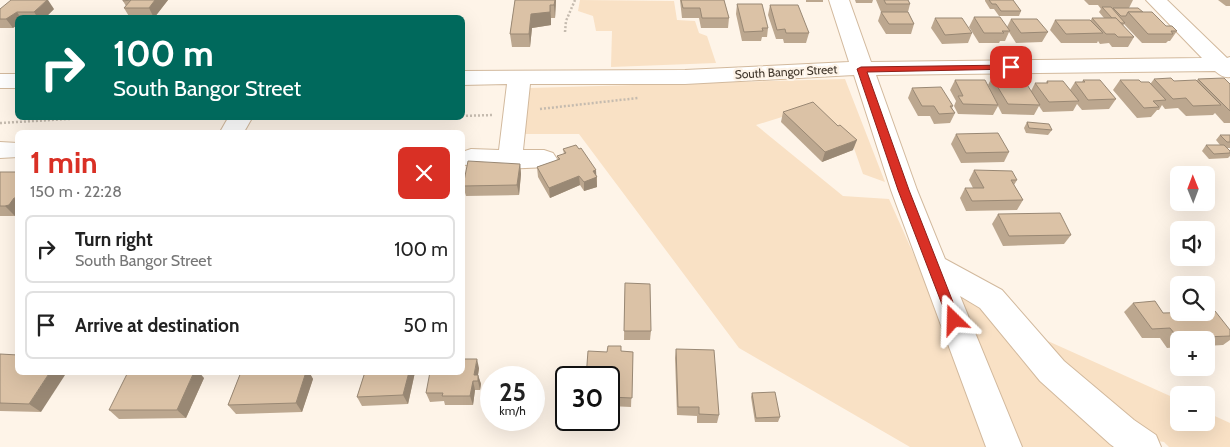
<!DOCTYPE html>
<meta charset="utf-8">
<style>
body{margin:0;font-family:Cabin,sans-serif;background:#f6f6f6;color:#222;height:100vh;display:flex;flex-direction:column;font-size:19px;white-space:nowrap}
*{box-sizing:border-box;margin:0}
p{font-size:16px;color:#767676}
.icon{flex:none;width:28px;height:28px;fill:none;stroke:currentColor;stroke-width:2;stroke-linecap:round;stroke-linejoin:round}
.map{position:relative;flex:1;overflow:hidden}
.details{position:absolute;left:15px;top:130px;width:450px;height:245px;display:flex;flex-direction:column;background:#fff;border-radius:8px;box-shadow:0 5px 20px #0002}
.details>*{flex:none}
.guide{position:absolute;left:15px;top:15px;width:450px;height:105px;border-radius:8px;box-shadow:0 5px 20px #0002;background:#00695c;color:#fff;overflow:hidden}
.needle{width:32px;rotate:359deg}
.tools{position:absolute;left:1170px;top:166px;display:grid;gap:10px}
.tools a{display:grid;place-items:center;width:45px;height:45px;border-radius:8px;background:#fff;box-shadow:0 5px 20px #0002;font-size:25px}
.speed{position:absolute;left:480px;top:366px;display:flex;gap:10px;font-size:25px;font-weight:700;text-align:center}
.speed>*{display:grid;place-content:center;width:65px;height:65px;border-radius:50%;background:#fff;box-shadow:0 5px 20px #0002;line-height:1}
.speed small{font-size:12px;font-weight:400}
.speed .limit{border:2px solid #111;border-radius:8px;background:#fff;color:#111}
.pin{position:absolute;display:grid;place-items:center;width:42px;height:42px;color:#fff;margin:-21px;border-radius:10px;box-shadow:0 2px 8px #0006}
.me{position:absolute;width:55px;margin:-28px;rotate:338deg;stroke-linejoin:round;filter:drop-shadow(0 0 4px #0008)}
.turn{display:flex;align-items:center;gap:18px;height:105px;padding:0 15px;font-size:22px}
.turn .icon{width:65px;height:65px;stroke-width:2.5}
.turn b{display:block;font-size:35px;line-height:42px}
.round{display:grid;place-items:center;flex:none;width:52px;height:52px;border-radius:8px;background:#f6f6f6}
.head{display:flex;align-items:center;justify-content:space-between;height:85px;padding:0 15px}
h1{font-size:30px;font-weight:700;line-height:38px;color:#d93025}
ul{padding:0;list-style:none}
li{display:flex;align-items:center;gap:15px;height:68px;margin:0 10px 8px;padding:0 5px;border:2px solid #e0e0e0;border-radius:8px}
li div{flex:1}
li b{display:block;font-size:19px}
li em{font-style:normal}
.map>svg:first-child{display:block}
.green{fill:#f9e1c5}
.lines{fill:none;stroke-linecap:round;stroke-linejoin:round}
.minor-casing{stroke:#d2b99d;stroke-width:2}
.path{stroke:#c5bbaf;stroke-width:2.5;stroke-dasharray:2 2;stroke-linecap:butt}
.minor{fill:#fff;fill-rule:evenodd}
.wall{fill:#bca78f}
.shaded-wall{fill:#998874}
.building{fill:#dbc2a6;stroke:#998874}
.route{fill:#d93025;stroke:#8d1f18}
.labels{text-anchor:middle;stroke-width:4.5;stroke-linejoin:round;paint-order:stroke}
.far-street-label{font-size:12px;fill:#40362b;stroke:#fef4e8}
</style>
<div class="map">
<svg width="1230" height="447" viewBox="0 0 1230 447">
<rect width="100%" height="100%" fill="#fef4e8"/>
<g class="green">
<path d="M580,0L674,1L677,20L695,21L699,33L707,36L716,63L611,67L612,31H596L593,16L578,11Z"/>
<path d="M845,79L885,182L863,174L849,134L814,107L756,125L843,196L889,199L925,280L994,447H910L739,348L579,134H522L530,88Z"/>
<path d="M952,286L980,300L1131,447H1021Z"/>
<path d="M1030,333L1179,400V422H1206V412L1230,423V447H1169L1164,442L1143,439Z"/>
</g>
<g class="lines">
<defs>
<g id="minor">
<path d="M829,0H849L871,62L1202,58L1146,0H1167L1227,58L1230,57V77C1224,78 1220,75 1215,71L876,75L917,190L945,259L1002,290L1064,361L1134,420L1156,435L1161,447H1114L1110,444L1040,381L980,308L960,296L1022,447H986L891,190L854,75L685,84H530L523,150H544L553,153L557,159L553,165C535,170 481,169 462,164V152L471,149L499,150L507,84L462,85V71L685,70L849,62Z"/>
<rect x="0" y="74" width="18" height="14"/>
<path d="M228,118H252L244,132H220Z"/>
<path d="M0,142L18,143V157L0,158Z"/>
</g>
</defs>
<use href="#minor" class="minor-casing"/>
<g class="path">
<path d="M565,32L566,21L575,0"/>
<path d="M540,109L638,98"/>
<path d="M462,116L492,115"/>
<path d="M382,118H389"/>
<path d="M0,123L85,118"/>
</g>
<use href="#minor" class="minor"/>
</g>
<g class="wall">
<path d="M168,0L154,18H130L124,8L126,6L123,1Z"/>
<path d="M515,0H556L555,18H551V25L532,28L530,47H512L510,34Z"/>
<path d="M680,0H724L729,18L728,28H701L699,18H682Z"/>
<rect x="806" y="0" width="17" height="2"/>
<path d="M855,0H873L872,3H856Z"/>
<path d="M876,0H908L910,4L908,12L914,24L911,34H886L878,21L881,12Z"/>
<path d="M985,0H1013L1021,11L1019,16H999L994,9H990L985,1Z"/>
<path d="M1084,0H1133L1129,8L1143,12L1166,26L1177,31L1170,41H1168L1166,43H1142L1124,24L1123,26L1134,37L1128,47H1112L1109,43L1100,44L1098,41L1097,43H1061L1050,30L1055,20H1091L1092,18H1104L1099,12L1101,9L1098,5H1089Z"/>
<path d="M1218,0H1230V6H1226Z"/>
<path d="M737,4L768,28L767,37H762L761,41H742L736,14Z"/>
<path d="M770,5L809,33L806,43H784L783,39H776L768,15Z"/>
<path d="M0,9H54L45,18H18L13,28H0Z"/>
<path d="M974,17L1007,27L1011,19L1048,32L1042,42L1016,43L1009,32L1005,41H1000L999,43H979L969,27Z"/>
<path d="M935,18L972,33L968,43L942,44L931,28Z"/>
<path d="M993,75L1017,83L1031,91L1035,83H1046L1047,81L1070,90L1075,82H1082L1083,80L1116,99L1109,109L1082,110L1077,104L1073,111L1043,112L1039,106L1034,115L1002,114L998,106L993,115L958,114L954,106L956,101L950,90L955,80L990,90V89L988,85Z"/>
<path d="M1154,79L1174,81H1196L1198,79L1230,84V123H1224L1215,113L1213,115L1186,116L1178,108L1165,109L1162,105L1159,110H1157L1151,117L1137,118L1113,90L1120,80L1151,83Z"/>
<path d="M912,88L953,106L952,108L955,113L950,123L934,124L930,116H918L908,98Z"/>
<path d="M783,112L838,126L853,150L822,162L781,122Z"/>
<path d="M1027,122L1052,130L1048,135L1026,133L1024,128Z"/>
<path d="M956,134L1009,152L1004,162L961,163L951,144Z"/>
<path d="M1220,135H1230V148H1227L1230,151V156L1228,158L1209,159L1202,151L1206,145H1220L1216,140Z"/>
<path d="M563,149L597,176V187L584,191L580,185L550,198L538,177L537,167L558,160L557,156L564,154Z"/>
<path d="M520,164L521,174L519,195L466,196L463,186Z"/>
<path d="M974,170L1017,180L1014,185L1023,200L1017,210L966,211L960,198L965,188H973L969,180Z"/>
<path d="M0,172H18V215L15,216H0Z"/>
<path d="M998,214L1071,235L1064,244L1003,246L992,224Z"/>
<path d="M625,283L651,331L650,340H624Z"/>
<path d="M1133,303L1163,313L1230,330V340L1223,345L1206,346V340H1179V347L1167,348L1160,338H1142L1124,312Z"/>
<path d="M676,349L719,415L717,423H697V416L677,415L675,358Z"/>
<path d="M621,351L633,352L631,407L609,406V378Z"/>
<path d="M0,354L41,412L0,411Z"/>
<path d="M479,368L478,375L481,384L480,390H475L473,405H445L444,401L430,402L426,393Z"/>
<path d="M241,372H309L313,379L302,412L236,414L228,405Z"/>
<path d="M365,372H415L408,404L362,406L357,397Z"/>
<path d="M204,378L186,418L119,419L109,410Z"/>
<path d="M752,393L780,417L778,422H755L751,397Z"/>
</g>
<g class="shaded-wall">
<path d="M47,0H48L54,9L45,18H38L34,12Z"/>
<path d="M155,0H168L154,18L149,8Z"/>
<path d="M555,0H556L555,18L554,5Z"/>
<path d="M550,5L551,18V25L532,28L530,47L529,34L531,14Z"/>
<path d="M17,12L21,18H18V25L13,28L6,19Z"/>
<path d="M857,140L853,150L822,162L825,152Z"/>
<path d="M520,164L521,174L519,195L517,185Z"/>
<path d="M596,170L597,187L584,191V182L593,171Z"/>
<path d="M579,176L580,185L550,198L549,188Z"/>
<path d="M14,198L18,201V215L15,216L5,206Z"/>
<path d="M477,359L479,368L477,381L474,375Z"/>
<path d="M50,372H67L41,412L29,404Z"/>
<path d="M194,372H199L204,378L186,418L177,410Z"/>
<path d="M306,372H309L313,379L302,412L296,403Z"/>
<path d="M409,372H415L408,404L403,395Z"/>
<path d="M478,375L481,384L480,390L478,381Z"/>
<path d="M473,381L475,390L473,405L470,396Z"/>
</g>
<g class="building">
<path d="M11,0H47L34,12H17L6,19H0V9Z"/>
<path d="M123,0H155L149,8H124L131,0L123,1Z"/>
<path d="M515,0H555L554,5H550V12L531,14L529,34H510Z"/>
<path d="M681,0H724L729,18H702L700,8H683Z"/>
<path d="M884,0H908L910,4H886Z"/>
<path d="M989,0H1013L1021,11H1001L996,4H992Z"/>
<path d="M737,4H762L768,28H762L763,31L744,32Z"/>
<path d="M770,5H798L809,33H786L785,29L777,30Z"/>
<path d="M1102,7H1111L1125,23H1121L1116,18H1112Z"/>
<path d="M1113,8H1138L1143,12H1128L1126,16H1121Z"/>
<path d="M881,12H908L914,24H889Z"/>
<path d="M1128,12H1152L1166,26H1172L1177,31H1171L1173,34H1148Z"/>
<path d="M974,17H1000L1010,31H1002L1004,33H984Z"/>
<path d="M935,18H962L972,33L945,35Z"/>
<path d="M1092,18H1116L1134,37H1118L1115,34H1106Z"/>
<path d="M1011,19H1037L1048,32L1021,33Z"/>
<path d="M1055,20H1090L1103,33L1066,34Z"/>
<path d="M993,75H1005L1008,80H1015L1017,83H1026L1040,105L1008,104L994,81H997Z"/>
<path d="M1171,78L1174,81L1196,80L1221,105L1193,106L1186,98L1173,99L1154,79Z"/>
<path d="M1224,78L1230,84V111L1198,79Z"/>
<path d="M955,80H985L998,105L963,104L958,96H963Z"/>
<path d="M1083,80H1100L1116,99L1088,100L1075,82H1085Z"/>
<path d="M1120,80H1139L1141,82H1149L1166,100L1153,101L1159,107L1144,108Z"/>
<path d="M1047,81H1063L1079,101L1049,102L1035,83H1048Z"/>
<path d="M941,87L953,106H950L955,113L939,114L934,106H922L912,88Z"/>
<path d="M813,102L838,126L840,125L857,140L825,152L783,112Z"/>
<path d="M1027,122L1049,124L1052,130L1029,128Z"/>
<path d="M998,133L1009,152L966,153L956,134Z"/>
<path d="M1220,135H1230V142H1227Z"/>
<path d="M576,145L579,149L581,148L596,170L593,171L597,177L584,182L579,176L549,188L537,167L560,159L557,156L566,153L563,149Z"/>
<path d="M1206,145H1224L1230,151V153L1214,154Z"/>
<path d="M468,161L520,164L517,185L463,186Z"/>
<path d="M974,170L1012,171L1017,180H1011L1023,200L972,201L965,188H984Z"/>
<path d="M0,172H18V198H14L9,205L5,206H0Z"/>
<path d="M1060,213L1071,235L1009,236L998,214Z"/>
<path d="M625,283L650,284L651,331H624Z"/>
<path d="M1155,301L1163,313L1206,312V311H1215L1230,330V336L1178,338L1170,328L1152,329L1133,303Z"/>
<path d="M608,346H621V351L633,352L632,398L609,397V378H586L588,351L607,352Z"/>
<path d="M676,349L714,350L719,415L699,414V407H678Z"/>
<path d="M0,354L18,355V372H50L29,404L0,403Z"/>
<path d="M462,359H477L474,375H478V381H473L470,396H442L443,393H426L430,372H462Z"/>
<path d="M128,372H194L177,410H109Z"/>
<path d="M241,372H306L296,403L228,405Z"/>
<path d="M365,372H409L403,395L357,397Z"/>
<path d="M775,392L780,417L756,418L752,393Z"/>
</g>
<path class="route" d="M1011,65H1014V69L867,72L909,190L960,320L959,324L954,326L949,324L948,320L898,190L857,69L861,67Z"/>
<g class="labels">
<g class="far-street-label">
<text transform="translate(786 72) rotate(-3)" y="4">South Bangor Street</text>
</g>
</g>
</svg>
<div class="tools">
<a><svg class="needle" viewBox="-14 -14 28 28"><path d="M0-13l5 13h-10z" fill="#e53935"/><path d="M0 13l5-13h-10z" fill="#767676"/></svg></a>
<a><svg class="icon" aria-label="sound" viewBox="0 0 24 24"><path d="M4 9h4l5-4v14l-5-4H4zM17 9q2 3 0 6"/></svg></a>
<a><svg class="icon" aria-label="search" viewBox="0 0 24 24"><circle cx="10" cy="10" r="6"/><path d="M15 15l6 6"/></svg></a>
<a>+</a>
<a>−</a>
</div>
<div class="speed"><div>25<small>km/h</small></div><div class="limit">30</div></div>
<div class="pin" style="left:1011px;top:67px;background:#d93025"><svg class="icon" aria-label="arrive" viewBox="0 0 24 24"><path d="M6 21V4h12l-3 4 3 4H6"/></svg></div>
<svg class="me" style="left:954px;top:320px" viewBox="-20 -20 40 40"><path d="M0-17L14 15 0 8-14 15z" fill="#d93025" stroke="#fff" stroke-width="4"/></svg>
<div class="guide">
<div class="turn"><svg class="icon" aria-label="right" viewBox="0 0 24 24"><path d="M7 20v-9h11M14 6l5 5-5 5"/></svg><div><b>100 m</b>South Bangor Street</div></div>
</div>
<section class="details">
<div class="head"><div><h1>1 min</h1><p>150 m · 22:28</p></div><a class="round" style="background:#d93025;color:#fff"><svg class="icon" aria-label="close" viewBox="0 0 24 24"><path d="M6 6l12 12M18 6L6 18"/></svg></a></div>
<ul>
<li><svg class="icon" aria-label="right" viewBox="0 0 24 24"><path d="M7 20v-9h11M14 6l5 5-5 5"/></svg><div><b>Turn right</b><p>South Bangor Street</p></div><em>100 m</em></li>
<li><svg class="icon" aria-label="arrive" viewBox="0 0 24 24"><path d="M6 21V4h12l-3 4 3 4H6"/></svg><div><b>Arrive at destination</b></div><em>50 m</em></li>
</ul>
</section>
</div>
